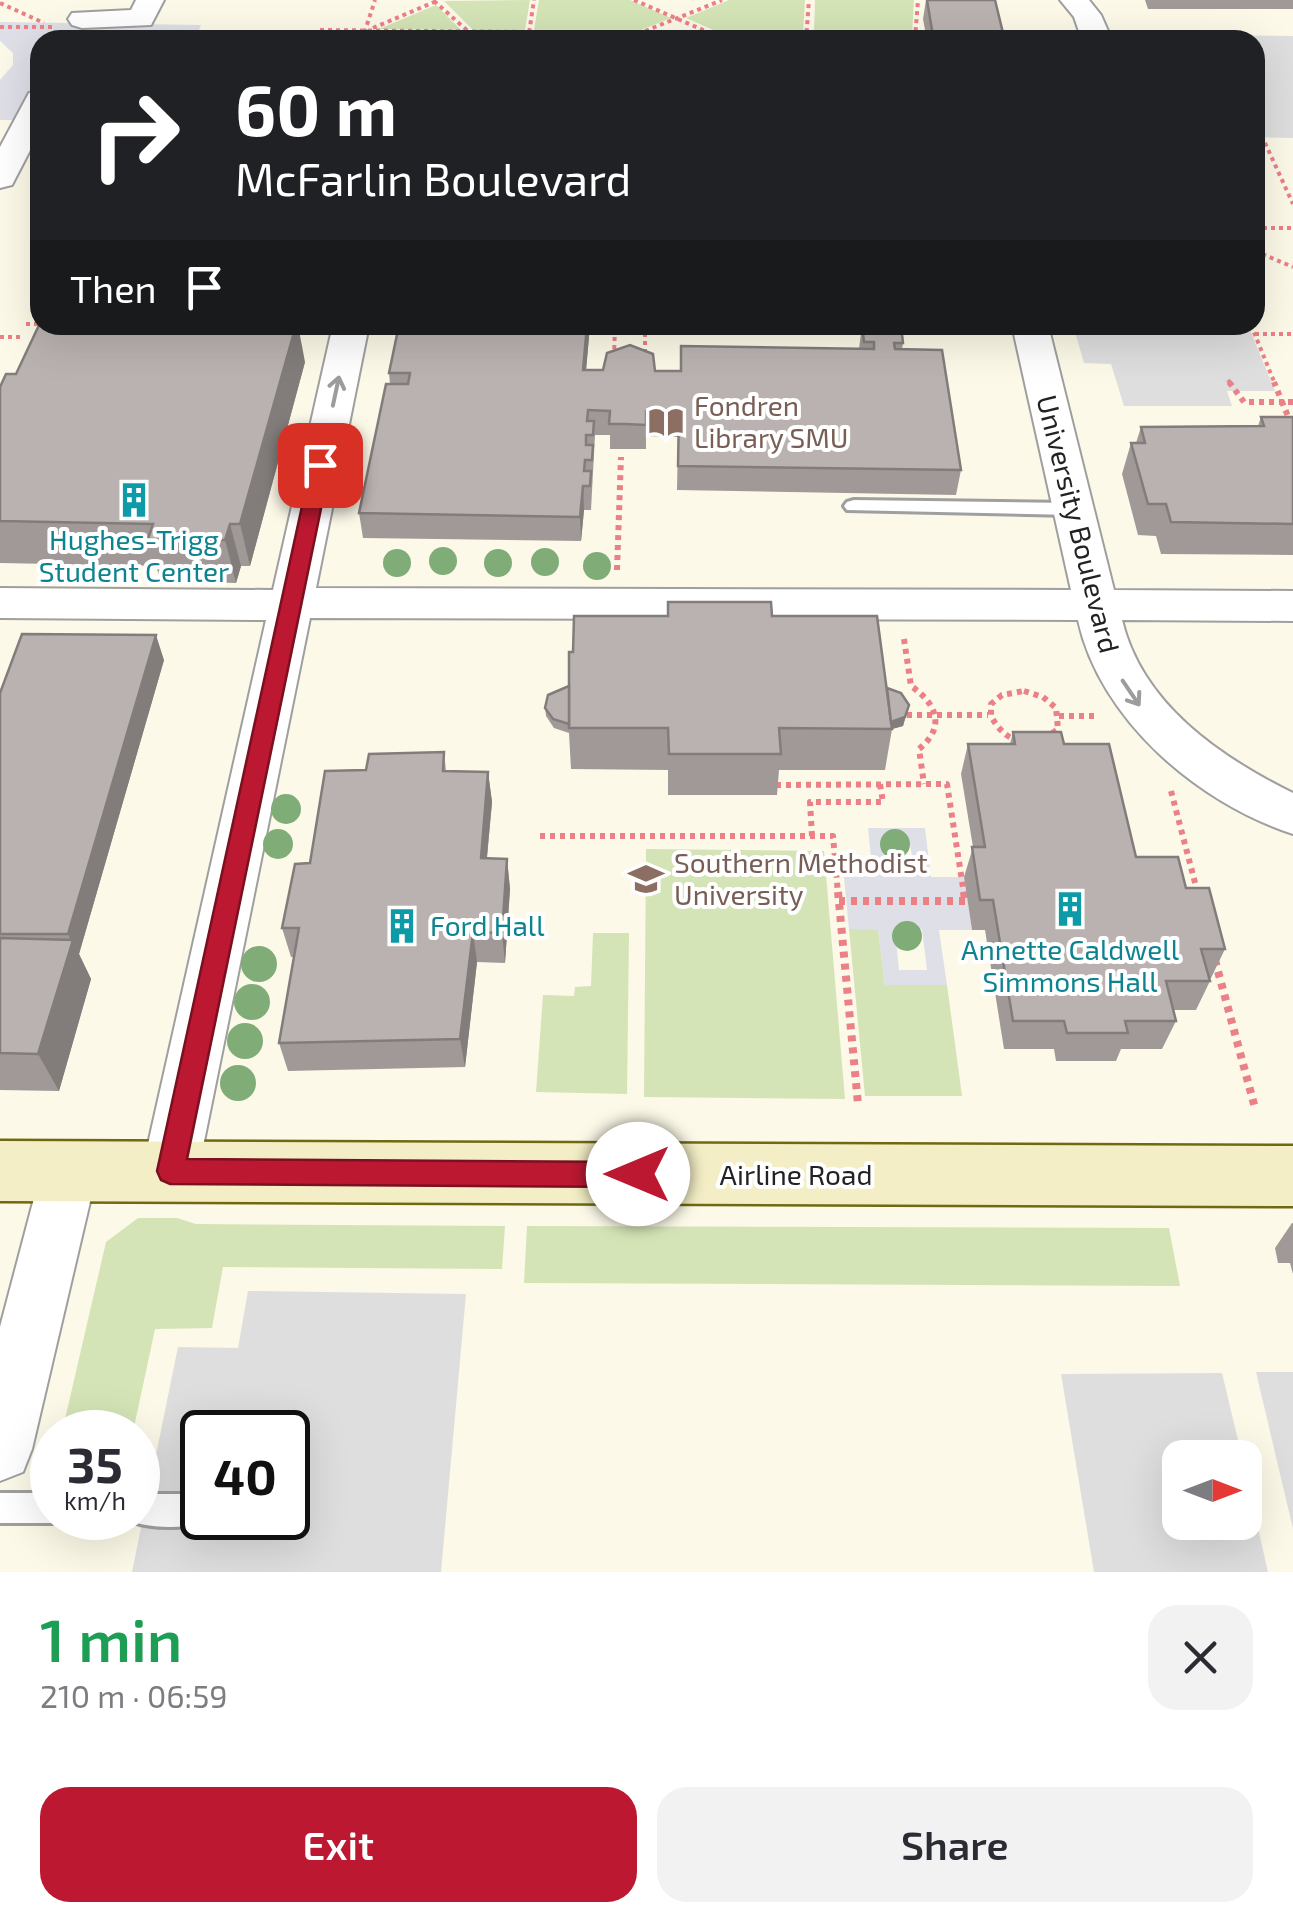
<!DOCTYPE html>
<meta charset="utf-8">
<style>
body{margin:0;font-family:"Exo 2",sans-serif;background:#f2f2f3;color:#2b2b33;height:100vh;display:flex;flex-direction:column;font-size:38px;white-space:nowrap}
*{box-sizing:border-box;margin:0}
p{font-size:32px;color:#7c7c81}
.icon{flex:none;width:55px;height:55px;fill:none;stroke:currentColor;stroke-width:2;stroke-linecap:round;stroke-linejoin:round}
.map{position:relative;height:1572px;overflow:hidden}
.sheet{display:flex;flex-direction:column;background:#fff;flex:1}
.sheet>*{flex:none}
.hud{position:absolute;left:30px;top:30px;width:1235px;height:305px;border-radius:30px;box-shadow:0 10px 40px #0002;background:#202124;color:#fff;overflow:hidden}
.needle{width:65px;rotate:90deg}
.fabs{position:absolute;left:1162px;top:1440px;display:grid;gap:20px}
.fabs a{display:grid;place-items:center;width:100px;height:100px;border-radius:20px;background:#fff;box-shadow:0 10px 40px #0002;font-size:50px}
.speed{position:absolute;left:30px;top:1410px;display:flex;gap:20px;font-size:50px;font-weight:700;text-align:center}
.speed>*{display:grid;place-content:center;width:130px;height:130px;border-radius:50%;background:#fff;box-shadow:0 10px 40px #0002;line-height:1}
.speed small{font-size:25px;font-weight:400}
.speed .limit{border:5px solid #111;border-radius:15px;background:#fff;color:#111}
.pin{position:absolute;display:grid;place-items:center;width:85px;height:85px;color:#fff;margin:-42px;border-radius:20px;box-shadow:0 5px 15px #0006}
.me{position:absolute;width:110px;margin:-55px;rotate:270deg;stroke-linejoin:round;filter:drop-shadow(0 0 8px #0008)}
.turn{display:flex;align-items:center;gap:35px;height:210px;padding:0 40px;font-size:45px}
.turn .icon{width:130px;height:130px;stroke-width:2.5}
.turn b{display:block;font-size:70px;line-height:85px}
.then{display:flex;align-items:center;height:95px;padding:0 40px;background:#0003;gap:20px;font-size:38px}
.round{display:grid;place-items:center;flex:none;width:105px;height:105px;border-radius:30px;background:#f2f2f3}
.summary{display:flex;align-items:center;justify-content:space-between;height:170px;padding:0 40px}
h1{font-size:60px;font-weight:600;line-height:75px;color:#1e9e55}
.action{display:flex;gap:20px;margin-top:auto;padding:20px 40px}
.action a{flex:1;height:115px;border-radius:30px;background:#bc1832;color:#fff;font-size:40px;font-weight:600;line-height:115px;text-align:center}
.action a+a{background:#f2f2f3;color:#2b2b33}
.map>svg:first-child{display:block}
.education{fill:#fcf9e8;fill-rule:evenodd}
.grass{fill:#d4e4b6}
.parking{fill:#dedede;fill-rule:evenodd}
.plaza{fill:#dedfe7;fill-rule:evenodd}
.lines{fill:none;stroke-linecap:round;stroke-linejoin:round}
.lane-casing{stroke:#9f9f9f;stroke-width:6}
.street-casing{stroke:#9f9f9f;stroke-width:4}
.secondary-casing{stroke:#6f6a12;stroke-width:5}
.path-far2{stroke:#eb8187;stroke-width:4;stroke-dasharray:4 4;stroke-linecap:butt}
.path-far1{stroke:#eb8187;stroke-width:6;stroke-dasharray:5 5;stroke-linecap:butt}
.path{stroke:#eb8187;stroke-width:8;stroke-dasharray:6 6;stroke-linecap:butt}
.lane{fill:#fff;fill-rule:evenodd}
.street{fill:#fff;fill-rule:evenodd}
.secondary{fill:#f3eec5;fill-rule:evenodd}
.tree{fill:#7fac77}
.wall{fill:#a09997}
.shaded-wall{fill:#827d7b}
.building{fill:#bab2b0;stroke:#827d7b;stroke-width:2.5}
.oneway{stroke:#9c9c9c}
.route{fill:#bc1832;stroke:#7a1020;stroke-width:2.5}
.labels{text-anchor:middle;stroke-width:8;stroke-linejoin:round;paint-order:stroke}
.education-label{font-size:28px;fill:#785e54;stroke:#fff;text-anchor:start}
.street-label{font-size:28px;fill:#222;stroke:#fff}
.culture-label{font-size:28px;fill:#0d838f;stroke:#fff}
</style>
<div class="map">
<svg width="1293" height="1572" viewBox="0 0 1293 1572">
<rect width="100%" height="100%" fill="#f1edea"/>
<path class="education" d="M0,0H1293V1572H0ZM40,40H1255V325H40ZM52,1432H138V1518H52ZM202,1432H288V1518H202ZM1180,1458H1245V1522H1180Z"/>
<g class="grass">
<path d="M530,0L525,30H473L444,1Z"/>
<path d="M539,0H630L671,18L636,32L534,30Z"/>
<path d="M729,0H805L803,34L720,33L686,18Z"/>
<path d="M815,0H914L912,35L814,33Z"/>
<path d="M436,5L461,30L379,29Z"/>
<path d="M646,849L824,851L845,1099L644,1097Z"/>
<path d="M849,929H878L885,985H947L962,1096H865Z"/>
<path d="M593,933H629L627,1094L536,1092L543,995L574,996L575,987L591,986Z"/>
<path d="M138,1218H177L196,1224L505,1226L502,1269L223,1267L212,1328L155,1329L133,1432H62L106,1242Z"/>
<path d="M527,1226L1169,1228L1180,1286L524,1283Z"/>
</g>
<g class="parking">
<path d="M1066,34L1293,36V138L1255,137V40H1067Z"/>
<path d="M1073,325H1248L1275,391H1227L1232,406H1124L1111,364L1084,363Z"/>
<path d="M248,1291L466,1294L441,1572H132L178,1347L238,1348ZM202,1432H288V1518H202Z"/>
<path d="M1256,1372H1293V1529Z"/>
<path d="M1222,1373L1242,1457L1180,1458V1522H1245V1471L1268,1572H1094L1061,1374Z"/>
</g>
<g class="plaza">
<path d="M0,22L201,25L195,40H40V120H0V80L13,65V53L0,41Z"/>
<path d="M868,828H925L931,877H964L972,930H939L947,985H885L878,930L849,929L844,877L873,876ZM909,838L915,875H888L884,839ZM895,929H922L927,970H899Z"/>
</g>
<g class="lines">
<defs>
<g id="lane">
<path d="M854,500L1071,503L1081,509L1071,515L847,510L844,506L847,502Z"/>
<path d="M0,1493H52V1518H63L52,1523H0Z"/>
<path d="M138,1494H202V1518H214C197,1530 143,1530 126,1518H138Z"/>
</g>
<g id="street">
<path d="M136,0H164L151,25L82,28L72,25L68,19L72,13L131,10Z"/>
<path d="M1060,0H1089L1101,15L1112,40H1082L1074,17Z"/>
<path d="M40,91V131L12,185L0,188V147L29,93Z"/>
<path d="M333,325H369L316,588L1071,590L1012,325H1048L1114,590L1293,591V621L1122,620C1142,704 1220,757 1293,793V834C1198,803 1100,720 1078,620L310,618L198,1171L190,1189L170,1197L150,1189L142,1171L266,620L0,618V588L273,590Z"/>
<path d="M69,1146L89,1154L97,1172L32,1449L23,1472L0,1481V1327L41,1172L49,1154Z"/>
</g>
<path id="secondary" d="M0,1141L1293,1146V1206L0,1201Z"/>
</defs>
<use href="#lane" class="lane-casing"/>
<use href="#street" class="street-casing"/>
<use href="#secondary" class="secondary-casing"/>
<g class="path-far2">
<path d="M634,0L726,40"/>
<path d="M434,1L478,40"/>
<path d="M0,3L44,23"/>
<path d="M0,27H52"/>
<path d="M373,28L439,0"/>
<path d="M320,30L640,33"/>
<path d="M379,33L403,40"/>
<path d="M713,34L915,37"/>
<path d="M915,39L918,0"/>
<path d="M344,40L361,33"/>
<path d="M362,40L375,0"/>
<path d="M528,40L534,0"/>
<path d="M623,40L722,0"/>
<path d="M806,40L809,0"/>
<path d="M1255,121L1293,204"/>
<path d="M1255,228H1293"/>
<path d="M1255,251L1293,267"/>
<path d="M26,324H40"/>
<path d="M645,325V359"/>
<path d="M1251,325L1275,384"/>
<path d="M1255,334H1293"/>
<path d="M0,337H20"/>
<path d="M614,357L615,325"/>
<path d="M1228,380L1231,384"/>
</g>
<g class="path-far1">
<path d="M1229,382L1244,402H1282L1274,382"/>
<path d="M1293,402H1282L1293,428"/>
<path d="M617,570L621,457"/>
<path d="M904,639L911,686C937,704 946,727 919,749L924,784"/>
<path d="M1024,691L1043,697L1056,708L1058,729C1032,749 1007,746 991,716V704L1002,695Z"/>
<path d="M907,715H988"/>
<path d="M1059,716H1099"/>
<path d="M776,785L947,784L964,894"/>
<path d="M1171,791L1198,894"/>
<path d="M540,836H833L838,894"/>
<path d="M812,836L810,802H883L880,784"/>
</g>
<g class="path">
<path d="M838,892L858,1104"/>
<path d="M964,892L965,901"/>
<path d="M839,901H968"/>
<path d="M1215,960L1255,1108"/>
</g>
<use href="#lane" class="lane"/>
<use href="#street" class="street"/>
<use href="#secondary" class="secondary"/>
</g>
<g class="tree">
<circle cx="443" cy="561" r="14"/>
<circle cx="545" cy="562" r="14"/>
<circle cx="397" cy="563" r="14"/>
<circle cx="498" cy="563" r="14"/>
<circle cx="597" cy="566" r="14"/>
<circle cx="286" cy="809" r="15"/>
<circle cx="278" cy="844" r="15"/>
<circle cx="895" cy="844" r="15"/>
<circle cx="907" cy="936" r="15"/>
<circle cx="259" cy="964" r="18"/>
<circle cx="252" cy="1002" r="18"/>
<circle cx="245" cy="1041" r="18"/>
<circle cx="238" cy="1083" r="18"/>
</g>
<g class="wall">
<path d="M926,0H995L1004,37L927,40L923,19Z"/>
<path d="M1145,0H1293V9H1148Z"/>
<path d="M399,325H590L586,370L681,371L859,349L862,325L903,343L902,350L961,470L956,495L677,490L678,437L646,436V449H610V435H595L591,510H584L581,541L363,538L359,513L390,384L389,373Z"/>
<path d="M305,362L250,566H241L236,583L161,581L156,566L0,563V387Z"/>
<path d="M1261,417H1293V555L1161,554L1156,536L1138,535L1122,474L1131,443H1136L1141,427L1258,426Z"/>
<path d="M772,616L887,688L909,705L903,726L892,729L885,770H779L777,795H668V770L571,769L569,733L554,728L546,716L545,708Z"/>
<path d="M164,660L79,954L91,979L59,1091L0,1090V693Z"/>
<path d="M1013,732L1064,744L1136,857L1186,888L1225,949L1211,978H1209L1210,981L1196,1010H1173L1176,1021L1162,1049H1121L1116,1061H1056L1054,1049H1004L985,930H972L964,877L973,847L961,774L968,744H1010Z"/>
<path d="M444,752L446,771L488,772L492,802L487,858L507,859L510,889L505,963L477,962L465,1067L288,1071L279,1043L294,957H291L282,928L310,863L366,770Z"/>
<path d="M1292,1223H1293V1274L1290,1263H1278L1275,1248Z"/>
</g>
<g class="shaded-wall">
<path d="M296,325H298L305,362L250,566L240,524Z"/>
<path d="M587,325H590L584,394L583,370Z"/>
<path d="M583,486L584,510L581,541L580,517Z"/>
<path d="M230,524L241,566L236,583L225,540Z"/>
<path d="M156,635L164,660L79,954L91,979L59,1091L38,1054L72,943L68,934Z"/>
<path d="M909,705L903,726L892,729L882,725Z"/>
<path d="M488,772L492,802L484,888L481,858Z"/>
<path d="M507,859L510,889L505,963L502,933Z"/>
<path d="M473,932L477,962L465,1067L460,1039Z"/>
</g>
<g class="building">
<path d="M927,0H995L1004,37L1011,40H926L933,36Z"/>
<path d="M40,323V325H296L240,524H230L225,540L148,539L153,524L0,521V387L6,374H16Z"/>
<path d="M399,325H587L583,370H603L607,353L630,345L653,354L655,371H681V346L874,349V342H864L862,325H901L903,343H894L895,349L942,350L961,470L678,466L679,412L646,411V425L626,424H609L610,411L588,410L587,421H594L593,435H586V445H593L592,460H585L584,471H591L590,486H583L580,517L359,513L386,384H408L410,373H389Z"/>
<path d="M1261,417H1293V524L1171,522L1166,504H1148L1131,443H1145L1141,427L1264,426Z"/>
<path d="M668,602H771L772,616H877L892,729L779,728L781,754H669L668,728H569V652H573L574,616H668Z"/>
<path d="M22,634L156,635L68,934H0V693Z"/>
<path d="M569,686V724L553,719L545,708L548,695Z"/>
<path d="M887,688L901,693L909,705L905,717L891,722Z"/>
<path d="M1013,732H1061L1064,744H1109L1136,857H1178L1186,888H1209L1225,949H1201L1210,981H1166L1176,1021H1125L1128,1033H1067L1064,1021H1013L993,900H980L972,847H985L968,744H1015Z"/>
<path d="M444,752L443,771L488,772L481,858L507,859L502,933L473,932L460,1039L279,1043L299,928H282L295,864L310,863L325,771L366,770L369,754Z"/>
<path d="M0,938L73,940L38,1054L0,1053Z"/>
</g>
<defs><path id="oneway-shaft" d="M-6 0H5M1.5-3L5.5 0L1.5 3" fill="none" stroke-width="1.6" stroke-linecap="round" stroke-linejoin="round" transform="scale(2.5)"/></defs>
<g class="oneway">
<use href="#oneway-shaft" transform="translate(336 391) rotate(-78)"/>
<use href="#oneway-shaft" transform="translate(1131 693) rotate(56)"/>
</g>
<path class="route" d="M320,459L330,465L187,1159L638,1162L648,1166L652,1174L648,1183L638,1187L170,1184L161,1180L157,1171L311,465Z"/>
<defs>
<symbol id="library-bare" viewBox="-9 -9 18 18"><path d="M-6-4Q-3-5.5-.7-3.5V5Q-3 3-6 4ZM6-4Q3-5.5 .7-3.5V5Q3 3 6 4Z" fill="#8d6e63" stroke="#fff" stroke-width="2.5" paint-order="stroke"/></symbol>
<symbol id="building-bare" viewBox="-9 -9 18 18"><path d="M-4-6H4V6H1V3H-1V6H-4ZM-2.5-4.3h1.7v1.8h-1.7ZM.8-4.3h1.7v1.8H.8ZM-2.5-1h1.7V.8h-1.7ZM.8-1h1.7V.8H.8Z" fill="#0f9aa8" stroke="#fff" stroke-width="2.5" paint-order="stroke"/></symbol>
<symbol id="university-bare" viewBox="-9 -9 18 18"><path d="M0-5L7-2L0 1L-7-2ZM-4 1L0 2.5L4 1V4Q0 6-4 4Z" fill="#8d6e63" stroke="#fff" stroke-width="2.5" paint-order="stroke"/></symbol>
</defs>
<g fill-rule="evenodd">
<use href="#library-bare" x="641" y="397" width="50" height="50"/>
<use href="#building-bare" x="109" y="475" width="50" height="50"/>
<use href="#university-bare" x="621" y="854" width="50" height="50"/>
<use href="#building-bare" x="1045" y="884" width="50" height="50"/>
<use href="#building-bare" x="377" y="901" width="50" height="50"/>
</g>
<g class="labels">
<g class="education-label">
<text x="694" y="416">Fondren<tspan x="694" dy="32">Library SMU</tspan></text>
<text x="674" y="873">Southern Methodist<tspan x="674" dy="32">University</tspan></text>
</g>
<g class="street-label">
<text transform="translate(1078 524) rotate(76)" y="10">University Boulevard</text>
<text x="796" y="1185">Airline Road</text>
</g>
<g class="culture-label">
<text x="134" y="550">Hughes-Trigg<tspan x="134" dy="32">Student Center</tspan></text>
<text x="430" y="936" text-anchor="start">Ford Hall</text>
<text x="1070" y="960">Annette Caldwell<tspan x="1070" dy="32">Simmons Hall</tspan></text>
</g>
</g>
</svg>
<div class="fabs">
<a><svg class="needle" viewBox="-14 -14 28 28"><path d="M0-13l5 13h-10z" fill="#e53935"/><path d="M0 13l5-13h-10z" fill="#7c7c81"/></svg></a>
</div>
<div class="speed"><div>35<small>km/h</small></div><div class="limit">40</div></div>
<div class="pin" style="left:320px;top:465px;background:#d93025"><svg class="icon" aria-label="arrive" viewBox="0 0 24 24"><path d="M6 21V4h12l-3 4 3 4H6"/></svg></div>
<svg class="me" style="left:638px;top:1174px" viewBox="-20 -20 40 40"><circle r="19" fill="#fff"/><path d="M0-13L10 11 0 6-10 11z" fill="#bc1832"/></svg>
<div class="hud">
<div class="turn"><svg class="icon" aria-label="right" viewBox="0 0 24 24"><path d="M7 20v-9h11M14 6l5 5-5 5"/></svg><div><b>60 m</b>McFarlin Boulevard</div></div>
<div class="then">Then<svg class="icon" aria-label="arrive" viewBox="0 0 24 24"><path d="M6 21V4h12l-3 4 3 4H6"/></svg></div>
</div>
</div>
<section class="sheet">
<div class="summary"><div><h1>1 min</h1><p>210 m · 06:59</p></div><a class="round"><svg class="icon" aria-label="close" viewBox="0 0 24 24"><path d="M6 6l12 12M18 6L6 18"/></svg></a></div>
<div class="action"><a>Exit</a><a>Share</a></div>
</section>
